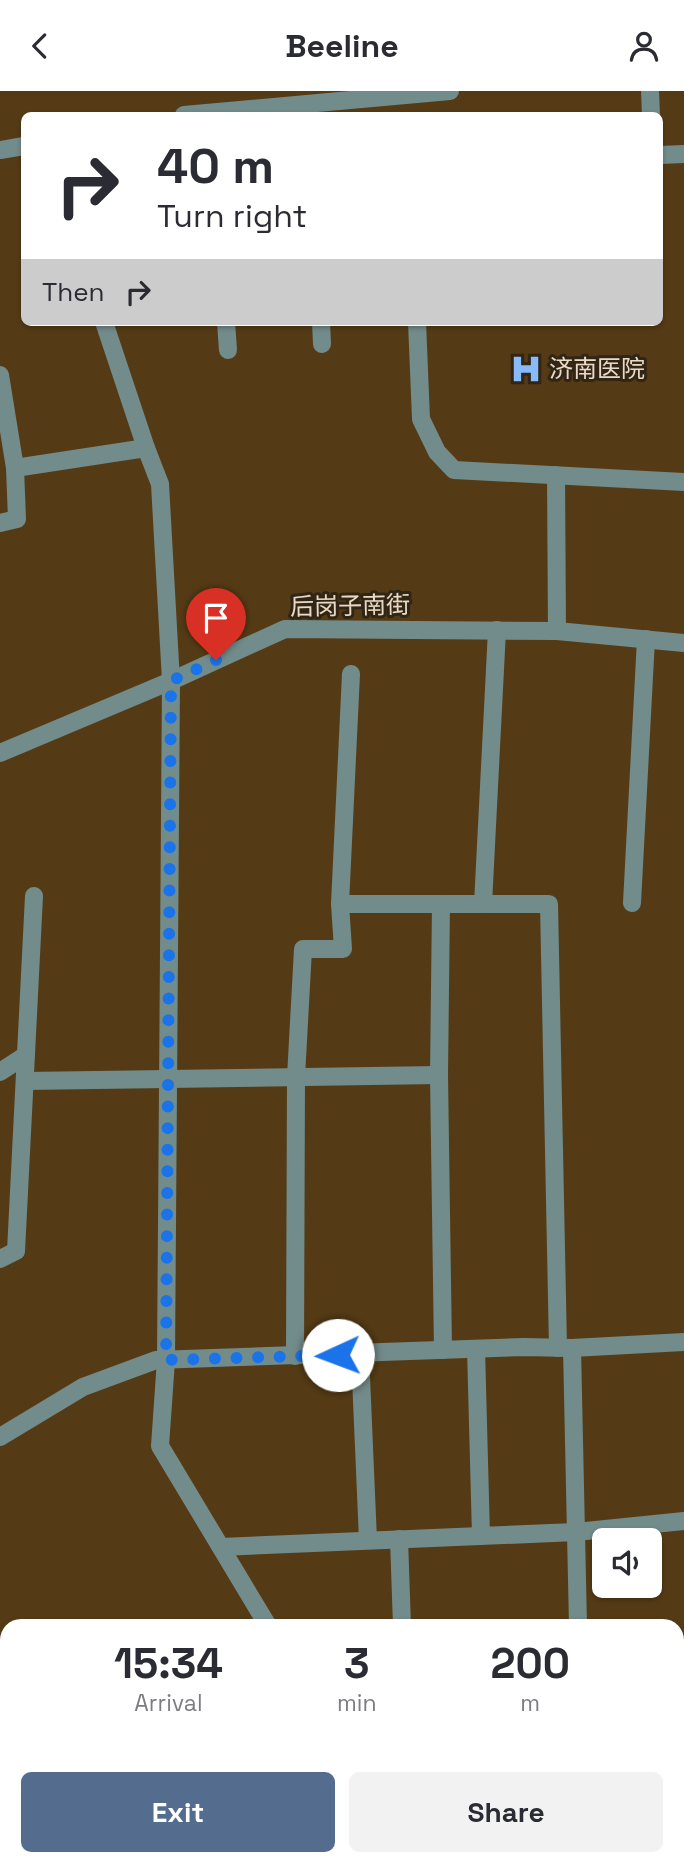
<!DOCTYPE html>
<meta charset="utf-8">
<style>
body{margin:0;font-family:"Space Grotesk","Noto Sans SC",sans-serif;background:#f2f2f3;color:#2b2b33;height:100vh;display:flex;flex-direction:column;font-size:26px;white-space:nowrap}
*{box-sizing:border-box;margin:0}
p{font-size:23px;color:#7c7c81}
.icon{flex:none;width:38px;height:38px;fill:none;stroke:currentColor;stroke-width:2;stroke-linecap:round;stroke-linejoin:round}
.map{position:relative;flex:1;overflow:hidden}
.sheet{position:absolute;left:0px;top:1528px;width:684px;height:247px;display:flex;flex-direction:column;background:#fff;border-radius:21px 21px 0 0;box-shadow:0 2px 5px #0004}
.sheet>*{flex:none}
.guide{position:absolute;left:21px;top:21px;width:642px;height:214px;border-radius:10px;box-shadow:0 2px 5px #0004;background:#fff;color:#2b2b33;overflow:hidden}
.buttons{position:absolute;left:592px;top:1437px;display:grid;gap:14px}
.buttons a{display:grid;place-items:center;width:70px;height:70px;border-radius:10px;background:#fff;box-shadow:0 2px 5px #0004;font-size:35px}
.pin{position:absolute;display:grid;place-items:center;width:60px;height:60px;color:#fff;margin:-72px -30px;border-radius:50% 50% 50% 0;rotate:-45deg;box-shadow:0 0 7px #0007}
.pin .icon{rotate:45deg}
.me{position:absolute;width:77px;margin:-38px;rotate:268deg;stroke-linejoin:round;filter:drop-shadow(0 0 5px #0008)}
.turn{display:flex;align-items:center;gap:24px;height:147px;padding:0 21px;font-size:32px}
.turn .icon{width:91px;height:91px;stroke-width:2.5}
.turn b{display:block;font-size:49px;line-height:60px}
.then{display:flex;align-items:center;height:66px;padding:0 21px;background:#0003;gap:14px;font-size:26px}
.eta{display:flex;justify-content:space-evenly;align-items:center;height:119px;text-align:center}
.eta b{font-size:42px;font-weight:600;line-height:49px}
.button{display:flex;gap:14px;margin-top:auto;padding:14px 21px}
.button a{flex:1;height:80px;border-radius:10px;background:#546c8d;color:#fff;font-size:28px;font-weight:600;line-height:80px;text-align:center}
.button a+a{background:#f2f2f3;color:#2b2b33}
header{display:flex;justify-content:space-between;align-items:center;height:91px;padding:0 21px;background:#fff;font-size:32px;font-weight:600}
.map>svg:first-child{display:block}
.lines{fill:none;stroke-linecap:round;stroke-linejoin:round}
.minor{stroke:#728c8b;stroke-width:18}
.major{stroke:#a0d6d4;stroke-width:18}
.route{stroke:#1a73e8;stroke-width:12;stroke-dasharray:0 21.6}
.labels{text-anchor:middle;stroke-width:6;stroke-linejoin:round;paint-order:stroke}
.poi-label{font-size:24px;fill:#e9dac5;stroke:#312515;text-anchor:start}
.street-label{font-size:24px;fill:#e9dac5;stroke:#312515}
</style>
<header><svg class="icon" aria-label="back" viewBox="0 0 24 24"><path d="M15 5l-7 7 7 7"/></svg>Beeline<svg class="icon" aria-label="person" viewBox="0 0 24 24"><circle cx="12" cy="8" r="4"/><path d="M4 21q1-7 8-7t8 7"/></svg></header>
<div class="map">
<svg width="684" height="1773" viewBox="0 0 684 1773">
<rect width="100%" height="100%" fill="#553b15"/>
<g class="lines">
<g class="minor">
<path d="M650,0L651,24"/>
<path d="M184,24L450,0"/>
<path d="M0,59L24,55"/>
<path d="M660,64L684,63"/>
<path d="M226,231L228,259"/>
<path d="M321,231L322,253"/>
<path d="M417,231L421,328L437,361L454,379L684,391"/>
<path d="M0,284L15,377"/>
<path d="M146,357L160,393L171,590L166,1269L160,1355L268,1535"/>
<path d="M556,384L557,540"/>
<path d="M0,432L17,428L15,377L146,357L104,231"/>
<path d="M351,583L340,813H549L558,1257"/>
<path d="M0,662L171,590L285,538L557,540L684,552"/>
<path d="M632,812L646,548"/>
<path d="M441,813L439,984L443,1259"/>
<path d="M483,813L497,539"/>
<path d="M0,981L26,964"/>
<path d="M25,990L439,984"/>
<path d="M0,1168L16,1160L34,805"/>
<path d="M572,1257L578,1535"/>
<path d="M476,1258L481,1445"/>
<path d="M360,1263L368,1449"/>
<path d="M295,1265L296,986L303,858H343L340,813"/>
<path d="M0,1346L83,1296L156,1269L523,1256L572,1257L684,1251"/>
<path d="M399,1448L402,1535"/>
<path d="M221,1456L576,1441L684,1430"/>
<path d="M677,1645H684"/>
<path d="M531,1768V1773"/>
</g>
<g class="major">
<path d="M0,1672L7,1683"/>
<path d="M63,1768L66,1773"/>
</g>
</g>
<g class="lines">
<path class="route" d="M216,569L171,590L166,1269L338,1264"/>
</g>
<defs>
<symbol id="hospital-bare" viewBox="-9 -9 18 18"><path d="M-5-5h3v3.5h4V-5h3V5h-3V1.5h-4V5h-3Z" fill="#87bbfb" stroke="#312515" stroke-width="2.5" paint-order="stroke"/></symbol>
</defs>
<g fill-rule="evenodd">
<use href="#hospital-bare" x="504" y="256" width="44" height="44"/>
</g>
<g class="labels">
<g class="poi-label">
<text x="549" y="286">济南医院</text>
</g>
<g class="street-label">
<text transform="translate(350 515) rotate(-1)" y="8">后岗子南街</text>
</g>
</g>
</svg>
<div class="buttons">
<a><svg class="icon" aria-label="sound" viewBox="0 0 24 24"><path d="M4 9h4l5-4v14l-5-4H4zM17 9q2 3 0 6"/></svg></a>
</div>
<div class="pin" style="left:216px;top:569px;background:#d93025"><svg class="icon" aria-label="arrive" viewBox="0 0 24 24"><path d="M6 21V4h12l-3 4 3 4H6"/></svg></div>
<svg class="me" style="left:338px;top:1264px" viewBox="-20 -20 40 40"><circle r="19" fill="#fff"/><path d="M0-13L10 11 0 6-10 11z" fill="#1a73e8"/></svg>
<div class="guide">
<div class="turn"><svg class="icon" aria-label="right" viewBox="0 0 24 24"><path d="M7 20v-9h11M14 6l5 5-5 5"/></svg><div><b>40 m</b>Turn right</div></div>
<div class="then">Then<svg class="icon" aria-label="right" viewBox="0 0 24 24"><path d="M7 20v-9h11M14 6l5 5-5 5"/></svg></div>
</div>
<section class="sheet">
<div class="eta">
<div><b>15:34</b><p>Arrival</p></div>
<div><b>3</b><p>min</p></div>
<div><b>200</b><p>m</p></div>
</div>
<div class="button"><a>Exit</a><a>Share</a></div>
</section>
</div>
